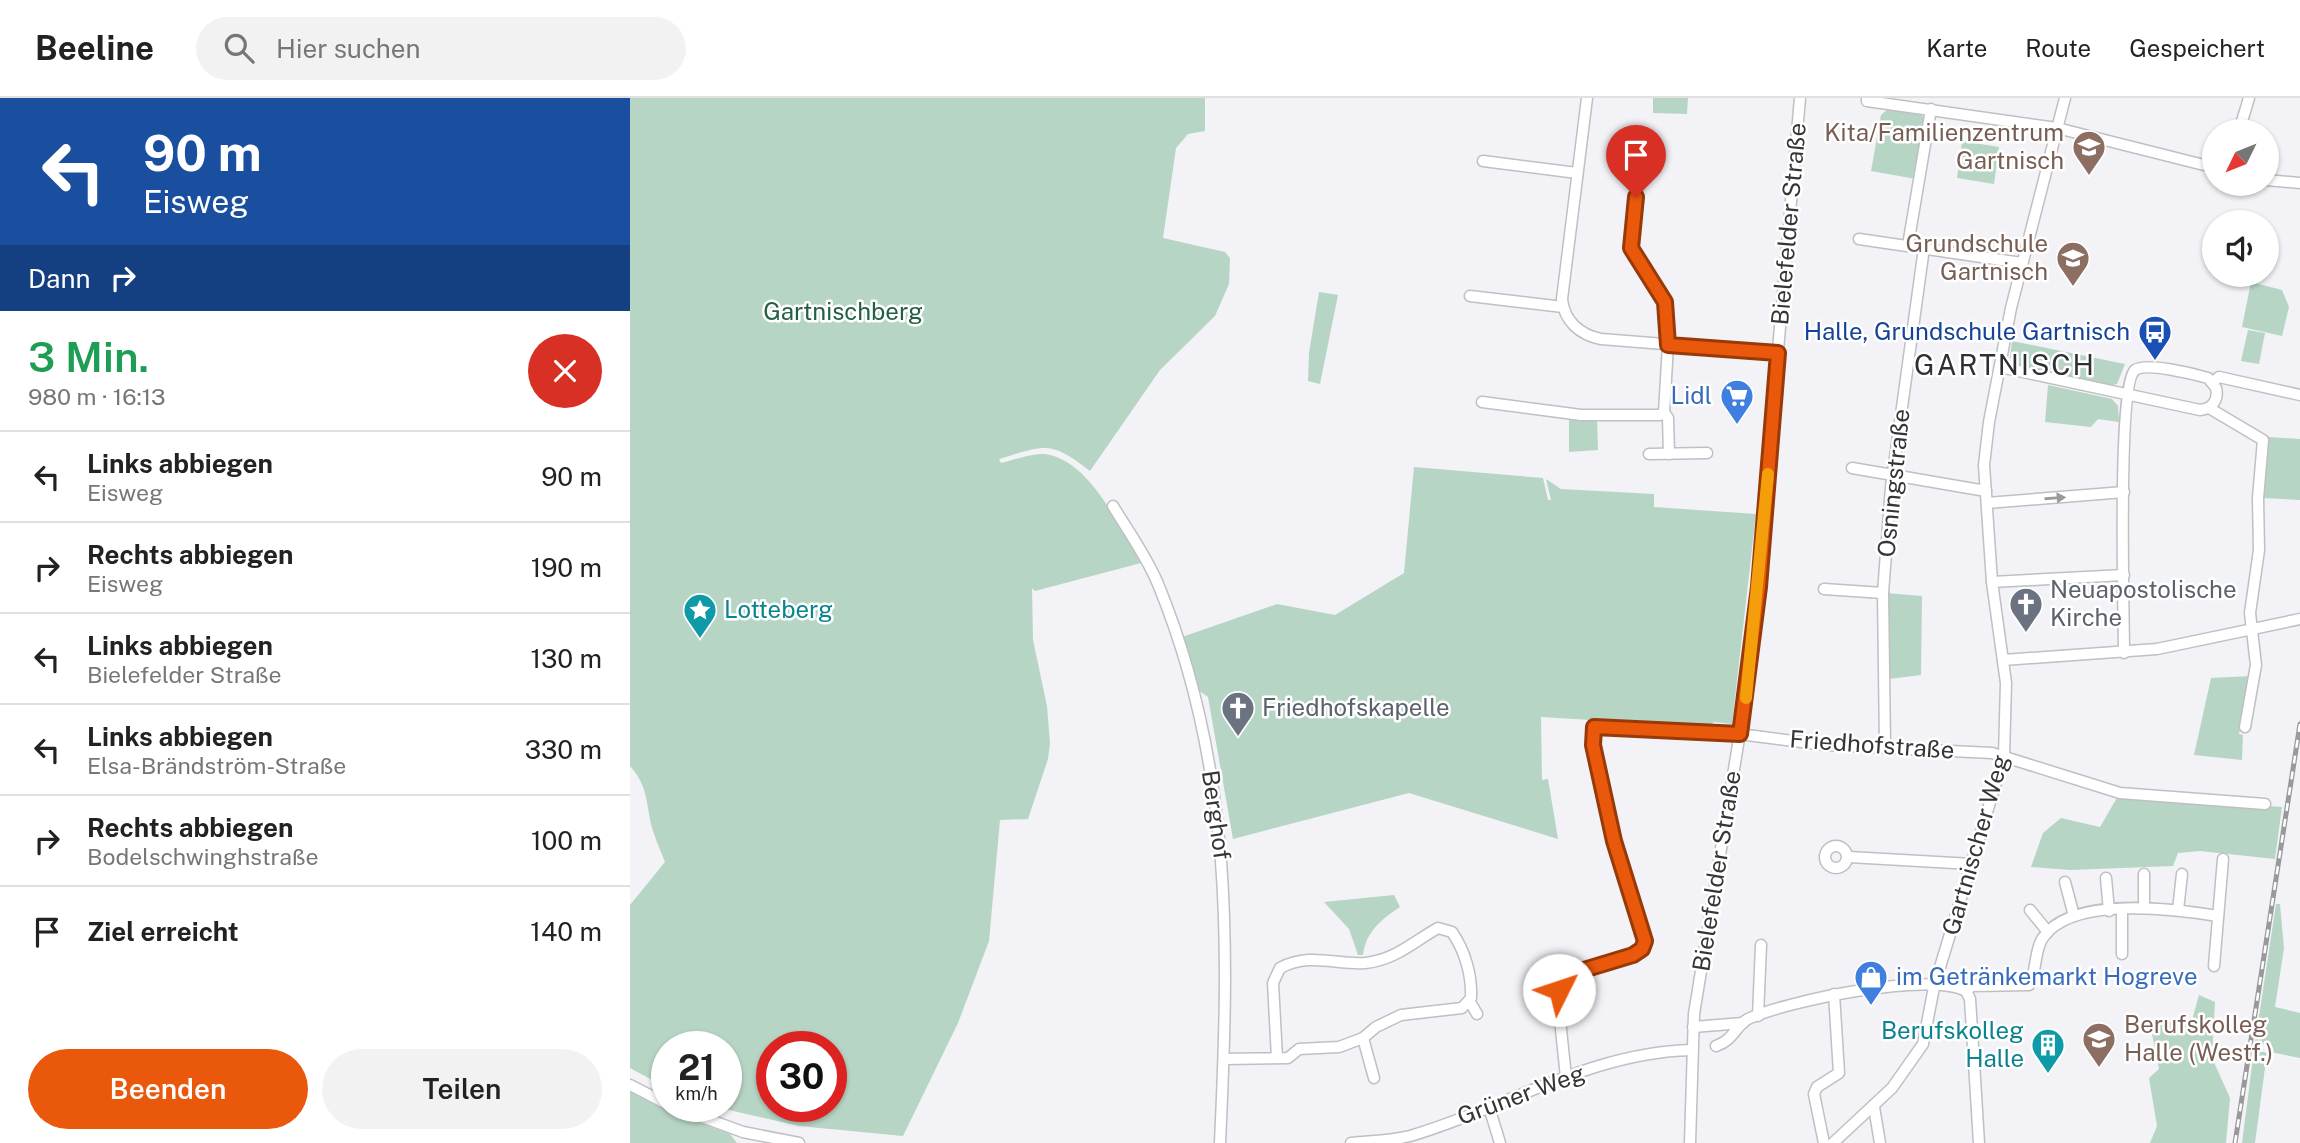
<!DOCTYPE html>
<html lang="de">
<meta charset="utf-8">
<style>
body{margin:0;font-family:"Public Sans",sans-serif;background:#f2f2f2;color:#222;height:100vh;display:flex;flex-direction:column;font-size:26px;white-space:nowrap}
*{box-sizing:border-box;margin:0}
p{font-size:23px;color:#767676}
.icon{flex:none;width:38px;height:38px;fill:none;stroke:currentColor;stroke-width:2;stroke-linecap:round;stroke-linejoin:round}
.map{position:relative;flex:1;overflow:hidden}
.side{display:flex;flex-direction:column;background:#fff;width:630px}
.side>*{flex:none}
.top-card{background:#1a4fa0;color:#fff;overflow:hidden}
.needle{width:46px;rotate:227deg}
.buttons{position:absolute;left:1572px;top:21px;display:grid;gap:14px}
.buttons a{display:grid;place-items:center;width:77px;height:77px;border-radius:50%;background:#fff;box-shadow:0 2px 5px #0004;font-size:35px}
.speed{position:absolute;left:21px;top:933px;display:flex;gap:14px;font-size:35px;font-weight:700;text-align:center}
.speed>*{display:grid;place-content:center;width:91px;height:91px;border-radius:50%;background:#fff;box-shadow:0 2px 5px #0004;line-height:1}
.speed small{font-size:18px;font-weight:400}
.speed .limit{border:10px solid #d22;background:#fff;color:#111}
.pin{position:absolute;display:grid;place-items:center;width:60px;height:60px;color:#fff;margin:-72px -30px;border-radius:50% 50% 50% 0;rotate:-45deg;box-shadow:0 0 7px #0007}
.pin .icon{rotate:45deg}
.me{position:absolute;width:77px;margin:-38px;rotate:49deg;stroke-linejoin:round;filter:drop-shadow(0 0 5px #0008)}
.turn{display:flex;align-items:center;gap:24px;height:147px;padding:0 28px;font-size:32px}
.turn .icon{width:91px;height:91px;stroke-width:2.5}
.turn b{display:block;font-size:49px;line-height:60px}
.then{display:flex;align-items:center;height:66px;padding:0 28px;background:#0003;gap:14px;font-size:26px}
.round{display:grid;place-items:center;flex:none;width:74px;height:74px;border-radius:37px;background:#f2f2f2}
.summary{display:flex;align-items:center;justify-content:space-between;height:119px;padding:0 28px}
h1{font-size:42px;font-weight:600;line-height:52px;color:#1e9e55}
.primary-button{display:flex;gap:14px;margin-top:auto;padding:14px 28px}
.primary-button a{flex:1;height:80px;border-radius:42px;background:#ea580c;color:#fff;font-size:28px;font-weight:600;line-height:80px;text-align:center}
.primary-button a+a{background:#f2f2f2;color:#222}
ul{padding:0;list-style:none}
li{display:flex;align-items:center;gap:21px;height:91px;padding:0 28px;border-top:2px solid #e0e0e0}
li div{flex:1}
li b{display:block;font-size:26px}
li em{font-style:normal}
header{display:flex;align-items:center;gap:42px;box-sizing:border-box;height:98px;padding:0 35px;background:#fff;border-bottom:2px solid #e0e0e0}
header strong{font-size:33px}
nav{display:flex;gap:38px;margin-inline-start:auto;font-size:24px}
.search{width:490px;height:63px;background:#f2f2f2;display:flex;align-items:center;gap:18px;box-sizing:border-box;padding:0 24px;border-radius:38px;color:#767676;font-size:26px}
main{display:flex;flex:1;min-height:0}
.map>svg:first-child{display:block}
.green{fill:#b7d5c5;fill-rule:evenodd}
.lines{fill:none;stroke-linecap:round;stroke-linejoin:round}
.minor-casing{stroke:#bfbfc4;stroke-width:13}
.minor{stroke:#fff;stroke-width:10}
.rail-casing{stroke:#99999c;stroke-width:5}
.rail{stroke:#fff;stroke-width:2.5;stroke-dasharray:8;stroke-linecap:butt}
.oneway{fill:#9a9a9b}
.route-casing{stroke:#983908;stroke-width:18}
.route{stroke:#ea580c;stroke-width:12}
.slow{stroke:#f59e0b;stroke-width:12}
.labels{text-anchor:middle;stroke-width:5;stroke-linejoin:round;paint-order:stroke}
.education-label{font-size:24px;fill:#785e54;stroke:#fff;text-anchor:end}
.street-label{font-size:24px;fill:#353537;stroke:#fff}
.park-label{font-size:24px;fill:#235e45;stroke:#fff}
.transit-label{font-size:24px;fill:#164399;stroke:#fff;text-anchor:end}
.shop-label{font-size:24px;fill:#366cbe;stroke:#fff;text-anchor:end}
.worship-label{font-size:24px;fill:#5b616d;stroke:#fff;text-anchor:start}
.culture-label{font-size:24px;fill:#0d838f;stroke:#fff;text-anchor:start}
.quarter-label{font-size:28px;letter-spacing:2px;fill:#2f2f33;stroke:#fff}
</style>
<header>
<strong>Beeline</strong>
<div class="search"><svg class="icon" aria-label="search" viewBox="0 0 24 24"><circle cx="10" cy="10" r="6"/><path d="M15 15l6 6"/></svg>Hier suchen</div>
<nav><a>Karte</a><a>Route</a><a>Gespeichert</a></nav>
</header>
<main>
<section class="side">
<div class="top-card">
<div class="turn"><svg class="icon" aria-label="left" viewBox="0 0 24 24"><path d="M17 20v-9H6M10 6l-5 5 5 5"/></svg><div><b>90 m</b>Eisweg</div></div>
<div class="then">Dann<svg class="icon" aria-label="right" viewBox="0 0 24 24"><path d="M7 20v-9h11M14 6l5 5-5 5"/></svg></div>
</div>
<div class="summary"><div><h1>3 Min.</h1><p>980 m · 16:13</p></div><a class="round" style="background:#d93025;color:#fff"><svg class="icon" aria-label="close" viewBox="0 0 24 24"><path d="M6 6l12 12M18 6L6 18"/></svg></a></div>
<ul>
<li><svg class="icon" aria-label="left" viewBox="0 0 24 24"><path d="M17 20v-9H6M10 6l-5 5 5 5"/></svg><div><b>Links abbiegen</b><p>Eisweg</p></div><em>90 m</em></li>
<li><svg class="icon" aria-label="right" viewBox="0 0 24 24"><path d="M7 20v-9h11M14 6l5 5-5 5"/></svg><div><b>Rechts abbiegen</b><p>Eisweg</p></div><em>190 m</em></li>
<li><svg class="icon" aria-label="left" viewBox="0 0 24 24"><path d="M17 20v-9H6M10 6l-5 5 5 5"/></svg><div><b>Links abbiegen</b><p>Bielefelder Straße</p></div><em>130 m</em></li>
<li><svg class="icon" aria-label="left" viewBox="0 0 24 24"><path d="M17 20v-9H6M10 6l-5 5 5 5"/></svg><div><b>Links abbiegen</b><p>Elsa-Brändström-Straße</p></div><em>330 m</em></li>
<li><svg class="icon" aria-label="right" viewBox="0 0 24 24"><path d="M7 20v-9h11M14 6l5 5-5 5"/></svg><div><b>Rechts abbiegen</b><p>Bodelschwinghstraße</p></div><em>100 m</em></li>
<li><svg class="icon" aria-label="arrive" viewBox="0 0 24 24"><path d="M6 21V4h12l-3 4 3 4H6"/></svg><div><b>Ziel erreicht</b></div><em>140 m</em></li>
</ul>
<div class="primary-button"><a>Beenden</a><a>Teilen</a></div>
</section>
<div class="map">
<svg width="1670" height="1045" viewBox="0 0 1670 1045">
<rect width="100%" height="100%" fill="#f2f2f7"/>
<g class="green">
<path d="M0,0H575V33L558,36L546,50L533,140L595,154L600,160L599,186L585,218L530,272L460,373C420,342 416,347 369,361L371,365C384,362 402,355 415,356C460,362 490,430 511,465L405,493L402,490L403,542L417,608L420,645L418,661L398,721L370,722L359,843L328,925L273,1038L169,1028L81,1008H96V948H37V990L0,970V807L35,764C30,751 24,738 21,726C16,702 17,687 0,668ZM142,948H201V1008H142Z"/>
<path d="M1023,0H1058L1057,16L1023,15Z"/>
<path d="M1258,11L1289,14L1295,22L1286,81L1241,73L1251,17Z"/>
<path d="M1332,43L1369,49L1364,86L1327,80Z"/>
<path d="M1621,184L1652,192L1659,209L1652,238L1612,229Z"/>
<path d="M689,194L708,197L690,286L678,283L679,255Z"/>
<path d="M1618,232L1635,235L1629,266L1611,263Z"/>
<path d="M1382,243L1495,266L1487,286L1477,288L1426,276V273L1389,268L1380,260Z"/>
<path d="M1418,287L1482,301L1488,308L1489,324L1468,321L1461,329L1415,324Z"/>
<path d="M939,321H967L968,352L939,354Z"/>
<path d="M1639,339L1670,341V402L1632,400Z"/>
<path d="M784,369L913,380L918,402H921L916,381L931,391L1024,396V409L1126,416L1102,626L1084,624L1078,629L911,619L912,682L918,681L928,741L779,695L603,741L578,599L568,592L552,539L647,506L705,517L774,475Z"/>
<path d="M1256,495L1292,498L1291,577L1259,581Z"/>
<path d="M1621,578L1609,636L1613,637L1612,662L1564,657L1581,580Z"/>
<path d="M1488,698L1652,709L1645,761L1570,753L1548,755L1543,768L1440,772L1401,769L1413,735L1431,720L1470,729Z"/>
<path d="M764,797L770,809C752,821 736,833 733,857H728L719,831L694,804Z"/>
<path d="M1646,806H1650L1654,850L1645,909L1670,915V960L1640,954V947L1625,945Z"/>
<path d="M1569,897L1585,904L1582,960L1600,1000L1596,1045H1520L1527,1028L1519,980L1529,971L1520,926L1562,922Z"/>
<path d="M1624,952L1637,955L1625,1045H1612Z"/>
<path d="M0,994L37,1013L100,1036L107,1045H0Z"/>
</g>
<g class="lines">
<defs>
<g id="minor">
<path d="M957,0L932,201C934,223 950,237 971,241L1148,255"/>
<path d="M1237,0V3L1427,30L1574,67L1584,64"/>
<path d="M1609,33L1619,0"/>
<path d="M1013,56L1009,73L1001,150L1035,204L1038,247L1034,314L1038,320L1039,356"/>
<path d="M853,63L947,75"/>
<path d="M1636,82L1670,85"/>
<path d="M1229,141L1392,165"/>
<path d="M1278,147L1301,11"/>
<path d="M840,198L933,209"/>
<path d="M1370,269L1570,312C1582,311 1589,302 1586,290L1578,280C1564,276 1516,264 1505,272C1487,287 1494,518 1494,555"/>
<path d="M1583,284L1589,279L1670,297"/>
<path d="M852,304L951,317H1030L1034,314"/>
<path d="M1579,310L1633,342L1628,400L1629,452L1620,515L1626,567L1615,629"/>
<path d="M1019,356L1077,355"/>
<path d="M1222,370L1356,393"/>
<path d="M1357,405L1494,394"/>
<path d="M483,408C498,433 517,459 528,486C604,671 599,850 590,1045"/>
<path d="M1362,484L1494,477"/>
<path d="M1194,491L1253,495"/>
<path d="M1373,562L1527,551L1670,521"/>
<path d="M1255,649L1253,495L1261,389L1294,150"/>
<circle cx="1206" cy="759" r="11"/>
<path d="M1219,759L1342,766"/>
<path d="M1514,776V810"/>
<path d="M1476,780L1479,813"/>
<path d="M1435,784L1444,818"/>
<path d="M1400,812L1418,834"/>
<path d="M1492,812V856"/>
<path d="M1548,812L1552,776"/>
<path d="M1584,868L1593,761"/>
<path d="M1336,893L1342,888L1399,887C1407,873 1404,855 1412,841C1440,797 1545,811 1588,818"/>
<path d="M1336,893L1340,901L1349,1045"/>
<path d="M840,904L847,916"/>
<path d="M1128,918L1131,847"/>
<path d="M1063,929L1113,925"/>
<path d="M733,940L744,980"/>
<path d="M1086,948C1104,942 1105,928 1118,921C1156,903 1300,873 1336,893"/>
<path d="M594,961L658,960L669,951L709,949L733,940L746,929L771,917L832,910L841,900C842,877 835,853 822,834L808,830C783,844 765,862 735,865C705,867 680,854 650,870L643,885L647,960"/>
<path d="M936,979L928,903L932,883L946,873L1008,854L1015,843L984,743L963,647L964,629L1117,637L1194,647L1362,655L1490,695L1635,706"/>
<path d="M0,987L37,1006"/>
<path d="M42,1008L113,1034L169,1045"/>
<path d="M859,1009L870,1045"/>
<path d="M1244,1009L1250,1045"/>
<path d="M721,1045C740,1043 761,1043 780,1038C873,1011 962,954 1061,952"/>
<path d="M1060,1045L1064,916L1120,573L1170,0"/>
<path d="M1194,1045L1184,996L1187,989L1209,975L1204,896"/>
<path d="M1203,1045L1262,990L1293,946L1304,889L1374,658L1376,585L1362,484L1354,367L1359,324L1381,210L1435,0"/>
</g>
</defs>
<use href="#minor" class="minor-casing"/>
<use href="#minor" class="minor"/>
<defs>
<path id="rail" d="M1605,1045L1670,626"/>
</defs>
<use href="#rail" class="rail-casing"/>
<use href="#rail" class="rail"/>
</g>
<defs><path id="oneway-solid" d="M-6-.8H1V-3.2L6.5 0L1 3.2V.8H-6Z" transform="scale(1.75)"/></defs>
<use class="oneway" href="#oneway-solid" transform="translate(1425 400) rotate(-4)"/>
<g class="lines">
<defs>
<path id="route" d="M929,892L937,877L1003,857L1012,851L1015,843L984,743L963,647L964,629L1110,636L1129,489L1148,255L1038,247L1035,204L1001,150L1006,99"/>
</defs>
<use href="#route" class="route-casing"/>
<use href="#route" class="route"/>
<path class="slow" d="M1116,600L1138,376"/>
</g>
<defs>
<symbol id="school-pin" viewBox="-11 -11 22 30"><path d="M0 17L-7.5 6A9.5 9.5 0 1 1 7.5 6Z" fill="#8d6e63" stroke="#fff"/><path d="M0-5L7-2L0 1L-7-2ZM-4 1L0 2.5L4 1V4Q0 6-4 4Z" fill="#fff"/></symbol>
<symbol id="bus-pin" viewBox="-11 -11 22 30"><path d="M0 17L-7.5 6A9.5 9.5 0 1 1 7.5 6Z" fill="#1a4fb4" stroke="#fff"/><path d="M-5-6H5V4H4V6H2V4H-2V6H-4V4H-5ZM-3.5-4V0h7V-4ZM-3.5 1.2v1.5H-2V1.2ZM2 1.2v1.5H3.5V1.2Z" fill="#fff"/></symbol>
<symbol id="supermarket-pin" viewBox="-11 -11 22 30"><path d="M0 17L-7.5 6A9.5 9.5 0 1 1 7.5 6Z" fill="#3f7fe0" stroke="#fff"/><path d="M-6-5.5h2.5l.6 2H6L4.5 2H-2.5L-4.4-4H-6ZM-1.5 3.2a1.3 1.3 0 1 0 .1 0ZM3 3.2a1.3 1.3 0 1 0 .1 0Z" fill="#fff"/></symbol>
<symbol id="church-pin" viewBox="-11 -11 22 30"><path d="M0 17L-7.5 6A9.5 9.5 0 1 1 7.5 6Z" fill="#6b7280" stroke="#fff"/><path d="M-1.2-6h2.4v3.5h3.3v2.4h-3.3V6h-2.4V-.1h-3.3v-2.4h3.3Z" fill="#fff"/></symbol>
<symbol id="sight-pin" viewBox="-11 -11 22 30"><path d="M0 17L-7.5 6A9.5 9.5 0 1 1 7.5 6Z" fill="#0f9aa8" stroke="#fff"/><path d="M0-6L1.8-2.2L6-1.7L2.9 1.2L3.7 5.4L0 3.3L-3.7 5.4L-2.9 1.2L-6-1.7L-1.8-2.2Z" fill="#fff"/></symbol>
<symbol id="shop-pin" viewBox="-11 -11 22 30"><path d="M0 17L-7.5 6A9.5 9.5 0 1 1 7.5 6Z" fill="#3f7fe0" stroke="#fff"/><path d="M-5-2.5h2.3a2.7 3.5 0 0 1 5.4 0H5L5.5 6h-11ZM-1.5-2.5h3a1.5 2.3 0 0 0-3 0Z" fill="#fff"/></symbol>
<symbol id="university-pin" viewBox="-11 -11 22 30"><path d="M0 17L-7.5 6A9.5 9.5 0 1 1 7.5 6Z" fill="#8d6e63" stroke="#fff"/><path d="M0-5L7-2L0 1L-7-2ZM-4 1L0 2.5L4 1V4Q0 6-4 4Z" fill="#fff"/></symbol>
<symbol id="building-pin" viewBox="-11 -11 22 30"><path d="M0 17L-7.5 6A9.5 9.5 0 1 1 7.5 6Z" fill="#0f9aa8" stroke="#fff"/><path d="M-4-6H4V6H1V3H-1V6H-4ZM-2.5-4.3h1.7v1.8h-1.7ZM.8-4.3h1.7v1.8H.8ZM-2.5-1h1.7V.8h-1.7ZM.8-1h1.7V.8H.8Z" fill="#fff"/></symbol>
</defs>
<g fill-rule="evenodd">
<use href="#school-pin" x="1440" y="30" width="38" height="52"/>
<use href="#school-pin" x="1424" y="141" width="38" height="52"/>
<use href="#bus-pin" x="1506" y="215" width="38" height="52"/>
<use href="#supermarket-pin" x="1088" y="279" width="38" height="52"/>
<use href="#church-pin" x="1377" y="487" width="38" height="52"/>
<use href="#sight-pin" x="51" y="493" width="38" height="52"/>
<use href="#church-pin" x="589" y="591" width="38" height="52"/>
<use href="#shop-pin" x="1222" y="860" width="38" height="52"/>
<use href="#university-pin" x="1450" y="922" width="38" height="52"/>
<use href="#building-pin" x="1399" y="928" width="38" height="52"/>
</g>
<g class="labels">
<g class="education-label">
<text x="1434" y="43">Kita/Familienzentrum<tspan x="1434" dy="28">Gartnisch</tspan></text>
<text x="1418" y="154">Grundschule<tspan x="1418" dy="28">Gartnisch</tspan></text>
<text x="1494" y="935" text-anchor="start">Berufskolleg<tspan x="1494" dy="28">Halle (Westf.)</tspan></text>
</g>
<g class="street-label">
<text transform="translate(1159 126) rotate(-85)" y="8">Bielefelder Straße</text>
<text transform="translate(1264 385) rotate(-84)" y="8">Osningstraße</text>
<text transform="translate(1242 647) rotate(4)" y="8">Friedhofstraße</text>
<text transform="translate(586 717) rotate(82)" y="8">Berghof</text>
<text transform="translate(1346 747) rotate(-74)" y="8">Gartnischer Weg</text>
<text transform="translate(1087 773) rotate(-81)" y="8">Bielefelder Straße</text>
<text transform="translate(891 997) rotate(-20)" y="8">Grüner Weg</text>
</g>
<g class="park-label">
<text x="213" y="222">Gartnischberg</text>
</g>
<g class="transit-label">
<text x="1500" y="242">Halle, Grundschule Gartnisch</text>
</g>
<g class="shop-label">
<text x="1082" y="306">Lidl</text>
<text x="1266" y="887" text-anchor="start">im Getränkemarkt Hogreve</text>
</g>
<g class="worship-label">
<text x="1420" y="500">Neuapostolische<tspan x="1420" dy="28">Kirche</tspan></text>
<text x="632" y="618">Friedhofskapelle</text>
</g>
<g class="culture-label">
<text x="94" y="520">Lotteberg</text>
<text x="1394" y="941" text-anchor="end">Berufskolleg<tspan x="1394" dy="28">Halle</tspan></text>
</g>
<g class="quarter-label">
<text x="1375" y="277">GARTNISCH</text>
</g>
</g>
</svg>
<div class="buttons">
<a><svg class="needle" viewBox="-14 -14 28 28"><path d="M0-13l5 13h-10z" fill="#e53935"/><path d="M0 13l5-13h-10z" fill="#767676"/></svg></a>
<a><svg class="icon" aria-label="sound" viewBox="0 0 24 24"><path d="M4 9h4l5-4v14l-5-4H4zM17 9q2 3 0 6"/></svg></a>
</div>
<div class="speed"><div>21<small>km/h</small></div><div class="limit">30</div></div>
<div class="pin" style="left:1006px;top:99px;background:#d93025"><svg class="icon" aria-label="arrive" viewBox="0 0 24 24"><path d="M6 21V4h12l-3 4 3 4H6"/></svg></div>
<svg class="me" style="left:929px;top:892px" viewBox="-20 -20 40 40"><circle r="19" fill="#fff"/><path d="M0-13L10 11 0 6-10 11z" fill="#ea580c"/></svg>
</div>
</main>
